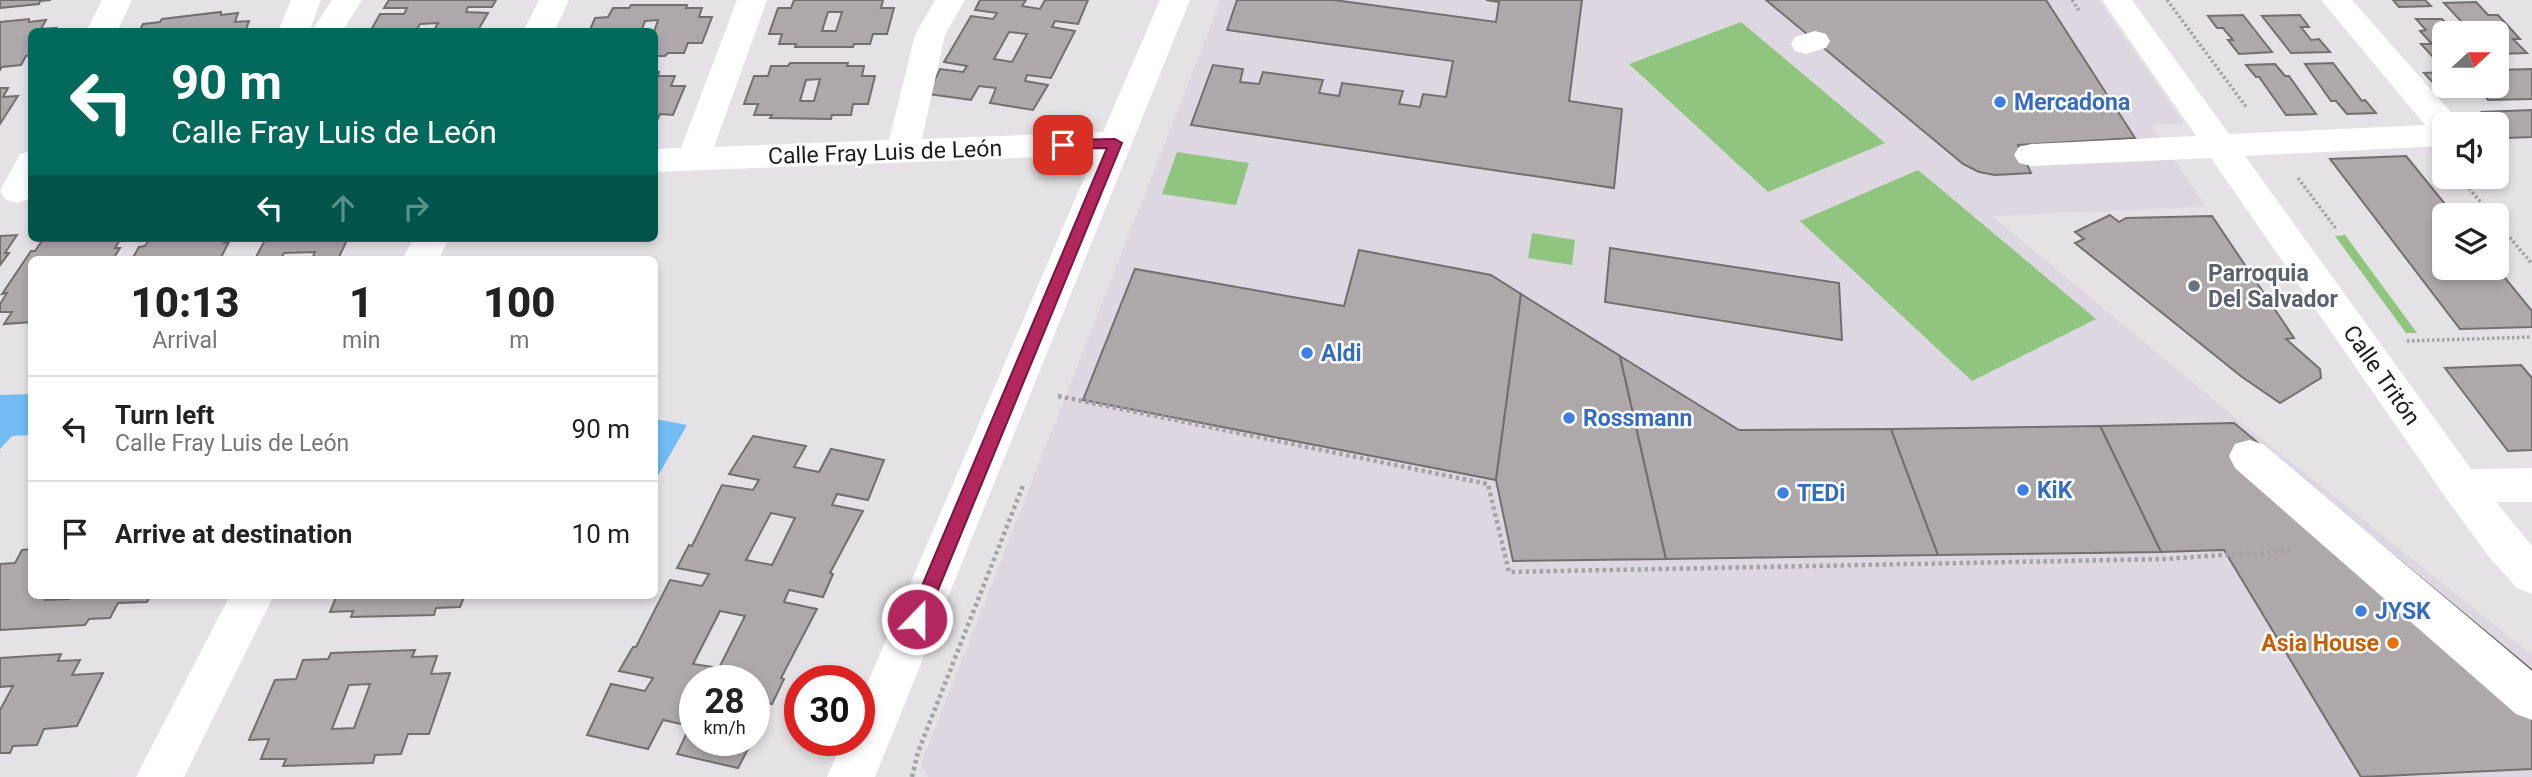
<!DOCTYPE html>
<meta charset="utf-8">
<style>
body{margin:0;font-family:Roboto,sans-serif;background:#f2f2f2;color:#222;height:100vh;display:flex;flex-direction:column;font-size:26px;white-space:nowrap}
*{box-sizing:border-box;margin:0}
p{font-size:23px;color:#767676}
.icon{flex:none;width:38px;height:38px;fill:none;stroke:currentColor;stroke-width:2;stroke-linecap:round;stroke-linejoin:round}
.map{position:relative;flex:1;overflow:hidden}
.panel{position:absolute;left:28px;top:256px;width:630px;height:343px;display:flex;flex-direction:column;background:#fff;border-radius:10px;box-shadow:0 4px 10px #0003}
.panel>*{flex:none}
.hud{position:absolute;left:28px;top:28px;width:630px;height:214px;border-radius:10px;box-shadow:0 4px 10px #0003;background:#00695c;color:#fff;overflow:hidden}
.needle{width:46px;rotate:69deg}
.controls{position:absolute;left:2432px;top:21px;display:grid;gap:14px}
.controls a{display:grid;place-items:center;width:77px;height:77px;border-radius:10px;background:#fff;box-shadow:0 4px 10px #0003;font-size:35px}
.speed{position:absolute;left:679px;top:665px;display:flex;gap:14px;font-size:35px;font-weight:700;text-align:center}
.speed>*{display:grid;place-content:center;width:91px;height:91px;border-radius:50%;background:#fff;box-shadow:0 4px 10px #0003;line-height:1}
.speed small{font-size:18px;font-weight:400}
.speed .limit{border:10px solid #d22;background:#fff;color:#111}
.pin{position:absolute;display:grid;place-items:center;width:60px;height:60px;color:#fff;margin:-30px;border-radius:14px;box-shadow:0 4px 10px #0006}
.me{position:absolute;width:77px;margin:-38px;rotate:22deg;stroke-linejoin:round;filter:drop-shadow(0 0 5px #0008)}
.turn{display:flex;align-items:center;gap:24px;height:147px;padding:0 28px;font-size:32px}
.turn .icon{width:91px;height:91px;stroke-width:2.5}
.turn b{display:block;font-size:49px;line-height:60px}
.lanes{display:flex;align-items:center;height:66px;padding:0 28px;background:#0003;justify-content:center;gap:35px;direction:ltr}
.lanes .off{opacity:.35}
.eta{display:flex;justify-content:space-evenly;align-items:center;height:119px;text-align:center}
.eta b{font-size:42px;font-weight:800;line-height:49px}
ul{padding:0;list-style:none}
li{display:flex;align-items:center;gap:21px;height:105px;padding:0 28px;border-top:2px solid #e0e0e0}
li div{flex:1}
li b{display:block;font-size:26px}
li em{font-style:normal}
.map>svg:first-child{display:block}
.built{fill:#ddd7e1}
.green{fill:#90c580}
.water{fill:#72bbf5}
.building{fill:#ada9aa;stroke:#726f6f;stroke-width:2;fill-rule:evenodd}
.lines{fill:none;stroke-linecap:round;stroke-linejoin:round}
.path-far1{stroke:#a3a2a4;stroke-width:3.5;stroke-dasharray:2.5 2.5;stroke-linecap:butt}
.path{stroke:#a3a2a4;stroke-width:4.5;stroke-dasharray:3.5 3.5;stroke-linecap:butt}
.minor{fill:#fff;fill-rule:evenodd}
.route{fill:#b3275f;stroke:#74193e;stroke-width:2}
.shop-dot{fill:#3f7fe0;stroke:#fff;stroke-width:2.5}
.worship-dot{fill:#6b7280;stroke:#fff;stroke-width:2.5}
.food-dot{fill:#e8710a;stroke:#fff;stroke-width:2.5}
.labels{text-anchor:middle;stroke-width:5;stroke-linejoin:round;paint-order:stroke}
.shop-label{font-size:23px;font-weight:bold;fill:#366cbe;stroke:#fff;text-anchor:start}
.street-label{font-size:23px;fill:#1d1d1e;stroke:#fff}
.worship-label{font-size:23px;font-weight:bold;fill:#5b616d;stroke:#fff;text-anchor:start}
.food-label{font-size:23px;font-weight:bold;fill:#c56008;stroke:#fff;text-anchor:end}
</style>
<div class="map">
<svg width="2532" height="777" viewBox="0 0 2532 777">
<rect width="100%" height="100%" fill="#e4e2e5"/>
<path class="built" d="M1221,0H2099L2184,124L2151,125L2206,207L1992,216L2221,406L2532,655V777H928L921,764Z"/>
<g class="green">
<path d="M1741,22L1885,143L1768,192L1629,64Z"/>
<path d="M1177,152L1249,163L1236,205L1162,194Z"/>
<path d="M1918,170L2096,319L1972,381L1800,221Z"/>
<path d="M1532,233L1575,240L1572,265L1528,258Z"/>
<path d="M2345,235L2417,333H2406L2335,236Z"/>
</g>
<g class="water">
<path d="M32,394L31,431L29,435L12,436L0,449V395Z"/>
<path d="M655,419L687,425L655,481L654,419Z"/>
</g>
<g class="building">
<path d="M0,0H51L40,1L39,4L0,8Z"/>
<path d="M389,0H496L492,7H468L466,12L488,13L477,32H433L438,23L420,24L415,32H370L380,14H404L407,8H384Z"/>
<path d="M794,0H883L881,8H894L887,34H873L870,44H854L853,47H795L796,44H779L782,34H769L778,8H791ZM828,12H842L836,31H822Z"/>
<path d="M980,0H1026L1022,6L1040,9L1045,0H1088L1078,24L1055,21L1052,27L1075,31L1051,78L1027,75L1025,81L1048,85L1033,110L990,103L996,88L979,86L971,100L928,94L940,69L963,72L967,66L944,62L971,16L993,19L997,13L975,10ZM1009,32L1027,34L1012,62L994,59Z"/>
<path d="M1237,0H1334L1496,22L1499,2L1486,0H1582L1569,101L1622,109L1614,188L1191,125L1213,65L1243,69L1240,82L1259,84L1263,72L1323,80L1319,93L1339,96L1342,83L1403,91L1399,104L1420,107L1423,94L1446,97L1453,61L1227,30Z"/>
<path d="M1766,0H2046L2135,138L2018,145L2031,173L1995,175L1979,172L1963,164Z"/>
<path d="M2393,0H2425L2431,6L2399,7Z"/>
<path d="M2476,2L2488,15H2498L2520,39H2513L2527,53L2497,54V33H2472L2444,3Z"/>
<path d="M631,5H687L686,8H702L699,17H712L702,43H688L684,53H668L665,56H654V32L658,20L645,21L641,32H589L595,18L608,17L613,8H629Z"/>
<path d="M221,12V15L238,13L235,22L249,21L245,32H139L143,24L160,22L162,19Z"/>
<path d="M2243,15L2272,52L2239,54L2228,40H2233L2223,28H2217L2208,16Z"/>
<path d="M2300,15L2309,27H2301L2311,40L2319,39L2330,52L2291,53L2262,16Z"/>
<path d="M29,19V22L46,20L41,29L56,28L53,32H32V55L26,56L21,65L2,67L0,70V22Z"/>
<path d="M2416,19H2442L2456,33H2445V57H2433L2421,44H2432L2420,31L2426,30Z"/>
<path d="M790,63H848L847,66H864L862,76H875L868,104H853L851,115H832L831,119L770,118L772,115H754L758,104H744L754,76H768L771,66H788ZM820,79L814,101H800L806,80Z"/>
<path d="M2333,63L2362,101L2365,100L2376,113L2347,114L2336,101H2331L2305,64Z"/>
<path d="M2275,64L2285,76H2289L2316,114L2286,115L2259,77H2256L2246,65Z"/>
<path d="M2532,69V99L2488,100L2476,86H2465H2497V70Z"/>
<path d="M654,72H659L658,76H675L671,86H685L673,115L660,114L655,125Z"/>
<path d="M2445,72V86H2459L2437,87L2424,73Z"/>
<path d="M0,88H8L3,97L18,96L0,124Z"/>
<path d="M2532,110V137L2505,138L2497,130V124H2492L2482,112Z"/>
<path d="M2406,156L2454,215H2445V268H2497L2532,311V327L2460,329L2330,159Z"/>
<path d="M2110,215L2119,222L2126,218L2212,216L2294,338L2286,339L2320,369L2321,378L2280,403L2242,377L2075,243L2084,239L2075,232Z"/>
<path d="M17,235L5,253H9L0,265V236Z"/>
<path d="M44,238H121L115,248H120L113,259H32V322L4,324L12,312H0V304L7,293L2,294L31,251H35Z"/>
<path d="M150,238H227L224,243L229,242L220,259H132L139,247L145,246Z"/>
<path d="M266,238H348L338,259H312L315,252L284,253L281,259H255Z"/>
<path d="M1610,248L1839,283L1842,340L1605,302Z"/>
<path d="M1359,250L1491,275L1521,294L1496,480L1083,400L1135,269L1344,306Z"/>
<path d="M1521,294L1620,356L1666,559L1513,561L1496,480Z"/>
<path d="M1620,356L1739,430L1891,429L1938,555L1666,559Z"/>
<path d="M2521,365L2532,378V450L2508,451L2445,368Z"/>
<path d="M2234,423L2532,670V769L2361,777L2224,550L2161,552L2100,426Z"/>
<path d="M2100,426L2161,552L1938,555L1891,429Z"/>
<path d="M753,436L806,446L794,467L819,472L831,449L884,460L868,500L837,494L832,505L863,511L830,573L833,574L823,597L789,590L784,602L817,609L781,678L784,679L772,704L754,700V681H695V740H754V715L765,717L754,743H751L738,768L677,754L690,726L663,720L648,749L587,735L611,684L645,691L653,678L619,671L633,647H636L670,580L702,586L709,574L677,568L689,545L692,546L722,485L753,490L759,480L729,474ZM771,513L795,518L772,565L746,560ZM720,611L745,616L719,668L693,664Z"/>
<path d="M32,549V595H47L45,600L69,599L71,595H151L147,602L118,603L110,618L89,619L85,625L0,630V564L15,563L22,550Z"/>
<path d="M337,595H465L460,607L436,608L434,615L351,617L353,611L330,612Z"/>
<path d="M415,650L412,657L437,656L431,674L450,673L429,734H408L401,754L375,755L373,763L283,766L286,759H261L269,739L249,740L275,680L296,679L303,660L328,659L331,653ZM370,684L354,728L332,729L349,685Z"/>
<path d="M61,654L58,661L80,660L72,675L103,673L77,726L44,729L37,745L13,746L10,753H0V710L13,686L0,687V658Z"/>
</g>
<g class="lines">
<g class="path-far1">
<path d="M2072,0L2080,12"/>
<path d="M2167,0L2247,108"/>
<path d="M2459,177L2492,215"/>
<path d="M2298,178L2337,230"/>
<path d="M2497,222L2532,264"/>
<path d="M2407,341L2532,337"/>
</g>
<g class="path">
<path d="M1058,396L1488,484L1509,572L2165,559L2291,550"/>
<path d="M912,777L918,752L1024,483"/>
</g>
<g class="minor">
<path d="M102,0H132L117,32H86Z"/>
<path d="M291,0H321L309,32H278Z"/>
<path d="M332,0H362L342,32H311Z"/>
<path d="M539,0H569L554,32H523Z"/>
<path d="M737,0H767L714,147L889,140L915,35L935,0H965L945,35L922,139L1103,132L1160,0H1190L875,777H827L843,740H859V703L1094,155L654,172V149L681,148Z"/>
<path d="M2102,0H2132L2229,134L2425,125L2321,0H2352L2456,118L2459,124H2445V145L2441,146L2245,156L2471,469L2532,468V502H2496L2532,546V594L2517,588L2489,557L2446,498L2211,158L2031,166L2019,163L2014,155L2019,147L2031,144L2196,136Z"/>
<path d="M1815,31L1826,34L1830,41L1826,48L1806,54L1795,51L1791,44L1795,37Z"/>
<path d="M32,151V195L29,199L17,203L5,199L0,191L20,154Z"/>
<path d="M413,238H449L439,259H403Z"/>
<path d="M2249,440L2263,444L2532,671V720L2516,714L2235,468L2229,456L2235,444Z"/>
<path d="M230,595H274L184,777H136Z"/>
</g>
</g>
<path class="route" d="M1115,139L1122,143L926,619L923,625L917,627L910,625L908,619L1107,148L1063,149L1056,145L1063,140Z"/>
<g class="shop-dot">
<circle cx="2000" cy="102" r="7"/>
<circle cx="1307" cy="353" r="7"/>
<circle cx="1569" cy="418" r="7"/>
<circle cx="2023" cy="490" r="7"/>
<circle cx="1783" cy="493" r="7"/>
<circle cx="2361" cy="611" r="7"/>
</g>
<circle class="worship-dot" cx="2194" cy="286" r="7"/>
<circle class="food-dot" cx="2393" cy="643" r="7"/>
<g class="labels">
<g class="shop-label">
<text x="2014" y="110">Mercadona</text>
<text x="1321" y="361">Aldi</text>
<text x="1583" y="426">Rossmann</text>
<text x="2037" y="498">KiK</text>
<text x="1797" y="501">TEDi</text>
<text x="2375" y="619">JYSK</text>
</g>
<g class="street-label">
<text transform="translate(885 152) rotate(-2)" y="8">Calle Fray Luis de León</text>
<text transform="translate(2382 375) rotate(55)" y="8">Calle Tritón</text>
</g>
<g class="worship-label">
<text x="2208" y="281">Parroquia<tspan x="2208" dy="26">Del Salvador</tspan></text>
</g>
<g class="food-label">
<text x="2379" y="651">Asia House</text>
</g>
</g>
</svg>
<div class="controls">
<a><svg class="needle" viewBox="-14 -14 28 28"><path d="M0-13l5 13h-10z" fill="#e53935"/><path d="M0 13l5-13h-10z" fill="#767676"/></svg></a>
<a><svg class="icon" aria-label="sound" viewBox="0 0 24 24"><path d="M4 9h4l5-4v14l-5-4H4zM17 9q2 3 0 6"/></svg></a>
<a><svg class="icon" aria-label="layers" viewBox="0 0 24 24"><path d="M12 4l9 5-9 5-9-5zM3 14l9 5 9-5"/></svg></a>
</div>
<div class="speed"><div>28<small>km/h</small></div><div class="limit">30</div></div>
<div class="pin" style="left:1063px;top:145px;background:#d93025"><svg class="icon" aria-label="arrive" viewBox="0 0 24 24"><path d="M6 21V4h12l-3 4 3 4H6"/></svg></div>
<svg class="me" style="left:917px;top:619px" viewBox="-20 -20 40 40"><circle r="17" fill="#b3275f" stroke="#fff" stroke-width="3"/><path d="M0-11L8 9 0 5-8 9z" fill="#fff"/></svg>
<div class="hud">
<div class="turn"><svg class="icon" aria-label="left" viewBox="0 0 24 24"><path d="M17 20v-9H6M10 6l-5 5 5 5"/></svg><div><b>90 m</b>Calle Fray Luis de León</div></div>
<div class="lanes"><svg class="icon" aria-label="left" viewBox="0 0 24 24"><path d="M17 20v-9H6M10 6l-5 5 5 5"/></svg><svg class="icon off" aria-label="ahead" viewBox="0 0 24 24"><path d="M12 20V5M6 11l6-6 6 6"/></svg><svg class="icon off" aria-label="right" viewBox="0 0 24 24"><path d="M7 20v-9h11M14 6l5 5-5 5"/></svg></div>
</div>
<section class="panel">
<div class="eta">
<div><b>10:13</b><p>Arrival</p></div>
<div><b>1</b><p>min</p></div>
<div><b>100</b><p>m</p></div>
</div>
<ul>
<li><svg class="icon" aria-label="left" viewBox="0 0 24 24"><path d="M17 20v-9H6M10 6l-5 5 5 5"/></svg><div><b>Turn left</b><p>Calle Fray Luis de León</p></div><em>90 m</em></li>
<li><svg class="icon" aria-label="arrive" viewBox="0 0 24 24"><path d="M6 21V4h12l-3 4 3 4H6"/></svg><div><b>Arrive at destination</b></div><em>10 m</em></li>
</ul>
</section>
</div>
